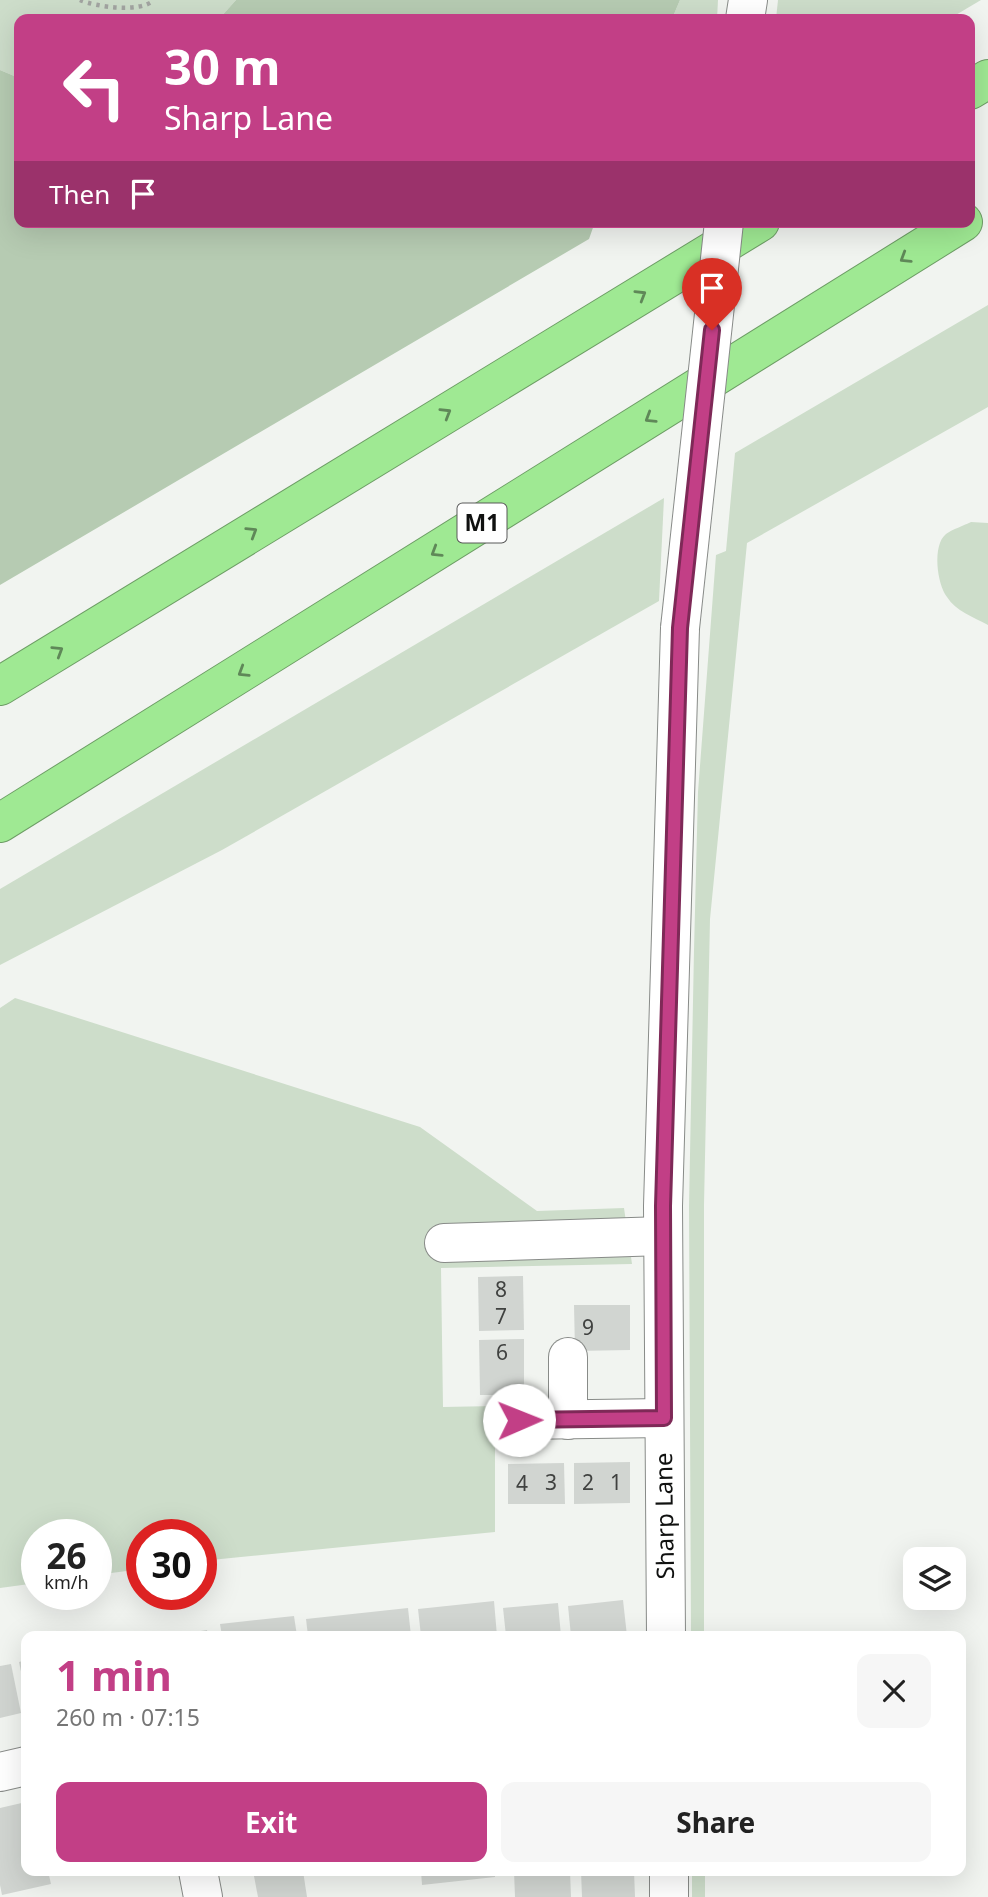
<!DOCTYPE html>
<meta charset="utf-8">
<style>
body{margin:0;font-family:"Noto Sans",sans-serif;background:#f6f6f6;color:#222;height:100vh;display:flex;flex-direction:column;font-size:26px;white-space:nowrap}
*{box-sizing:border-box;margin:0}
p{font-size:23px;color:#767676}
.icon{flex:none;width:38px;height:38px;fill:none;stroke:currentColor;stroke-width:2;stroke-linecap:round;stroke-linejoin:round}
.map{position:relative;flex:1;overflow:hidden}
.sheet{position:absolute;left:21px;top:1631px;width:945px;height:245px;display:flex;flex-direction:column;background:#fff;border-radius:14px;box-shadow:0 7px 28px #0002}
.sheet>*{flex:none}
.banner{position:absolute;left:14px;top:14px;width:961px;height:214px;border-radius:14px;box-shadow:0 7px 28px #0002;background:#c23f86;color:#fff;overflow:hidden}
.fabs{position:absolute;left:903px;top:1547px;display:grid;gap:14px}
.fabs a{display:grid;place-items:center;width:63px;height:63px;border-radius:14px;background:#fff;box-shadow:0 7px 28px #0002;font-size:35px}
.speed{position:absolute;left:21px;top:1519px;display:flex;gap:14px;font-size:35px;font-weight:700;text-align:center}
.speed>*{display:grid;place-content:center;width:91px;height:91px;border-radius:50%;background:#fff;box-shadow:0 7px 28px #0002;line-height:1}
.speed small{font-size:18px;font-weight:400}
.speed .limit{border:10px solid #d22;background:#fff;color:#111}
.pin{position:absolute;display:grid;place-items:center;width:60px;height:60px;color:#fff;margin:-72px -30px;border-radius:50% 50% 50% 0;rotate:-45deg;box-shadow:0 0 7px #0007}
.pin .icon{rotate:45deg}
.me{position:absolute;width:77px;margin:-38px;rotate:89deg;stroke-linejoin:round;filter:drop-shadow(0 0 5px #0008)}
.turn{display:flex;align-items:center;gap:24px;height:147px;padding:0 35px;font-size:32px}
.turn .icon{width:91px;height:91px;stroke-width:2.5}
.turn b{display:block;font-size:49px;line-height:60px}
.then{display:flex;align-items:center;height:66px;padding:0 35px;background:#0003;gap:14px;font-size:26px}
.round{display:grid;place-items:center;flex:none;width:74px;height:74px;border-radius:14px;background:#f6f6f6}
.head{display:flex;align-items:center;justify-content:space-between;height:119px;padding:0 35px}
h1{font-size:42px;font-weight:700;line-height:52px;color:#c23f86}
.primary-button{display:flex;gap:14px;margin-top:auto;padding:14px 35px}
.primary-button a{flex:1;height:80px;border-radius:14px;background:#c23f86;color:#fff;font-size:28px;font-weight:700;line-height:80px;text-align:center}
.primary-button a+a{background:#f6f6f6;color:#222}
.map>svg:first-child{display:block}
.green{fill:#cdddca}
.forest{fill:#b6cbb2}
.building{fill:#d1d5d1}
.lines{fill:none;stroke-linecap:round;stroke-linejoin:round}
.minor-casing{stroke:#888b88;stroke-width:40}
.highway-casing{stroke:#6d9d65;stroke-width:40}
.path{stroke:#a2a4a1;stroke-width:4.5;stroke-dasharray:3.5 5;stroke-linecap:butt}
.minor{stroke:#fff;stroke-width:38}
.highway{stroke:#9fe993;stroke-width:38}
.minor-bridge-casing{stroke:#888b88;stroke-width:40;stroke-linecap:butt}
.minor-bridge{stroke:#fff;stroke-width:38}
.oneway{stroke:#5f8858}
.route-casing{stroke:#7e2957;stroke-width:18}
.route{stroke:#c23f86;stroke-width:12}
.labels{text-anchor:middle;stroke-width:7;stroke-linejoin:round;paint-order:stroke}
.number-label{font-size:21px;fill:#404240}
.shield{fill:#fff;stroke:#585858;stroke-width:2}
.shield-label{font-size:23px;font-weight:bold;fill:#101110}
.street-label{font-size:24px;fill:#101110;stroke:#fff}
</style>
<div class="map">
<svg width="988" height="1897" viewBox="0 0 988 1897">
<rect width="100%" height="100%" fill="#f1f4f0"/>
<g class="green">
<path d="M0,0H236L219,19H19V78L0,70Z"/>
<path d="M680,0H718L717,19H672Z"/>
<path d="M778,0H981L949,19H776Z"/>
<path d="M988,305V407L747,543L710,919L704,1205V1636H691L689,1206L694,950L698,792L716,555L726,551L735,453Z"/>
<path d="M664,498L659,601L222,850L0,965V889Z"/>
<path d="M971,522L988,523V625C973,617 956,611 947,597C937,584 932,545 946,534C953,529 963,526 971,522Z"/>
<path d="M15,998L420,1127L537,1211L624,1208L632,1264L441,1268L443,1407L495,1406V1532L201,1561V1535H142V1569L96,1575V1535H37V1583L0,1588V1008Z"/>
<rect x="692" y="1871" width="13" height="26"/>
</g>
<g class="forest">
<path d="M236,0H680L672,19H219Z"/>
<path d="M0,70L19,78V222H595L589,239L0,585Z"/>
</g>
<g class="building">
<path d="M523,1276L524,1330L479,1331L478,1277Z"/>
<path d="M574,1305H630V1350L575,1351Z"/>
<path d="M524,1339V1395H480L479,1340Z"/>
<path d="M630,1462V1503L574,1504V1463Z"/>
<path d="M564,1463L565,1504H508V1464Z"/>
<path d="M623,1600L627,1636H571L568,1606Z"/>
<path d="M494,1601L497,1636H421L418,1609Z"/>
<path d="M558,1603L561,1636H506L503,1608Z"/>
<path d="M408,1608L411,1636H308L306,1619Z"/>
<path d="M294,1616L297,1636H222L220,1624Z"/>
<path d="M207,1630L208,1636H176V1635Z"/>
<path d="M26,1660V1691H25L19,1662Z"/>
<path d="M11,1664L21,1713L0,1718V1666Z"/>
<path d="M26,1802V1871H48L51,1884L2,1895L0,1885V1808Z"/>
<path d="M253,1871H303L307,1897H258Z"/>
<path d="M421,1871H495V1877L422,1885Z"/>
<path d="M514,1871H570L571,1897H515Z"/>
<path d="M581,1871H634L635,1897H582Z"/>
</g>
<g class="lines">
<defs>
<g id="minor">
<path d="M745,19L748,0"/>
<path d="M444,1243L663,1236"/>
<path d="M519,1420L664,1418"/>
<path d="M568,1420V1357"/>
<path d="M666,1636L663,1206L680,628"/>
<path d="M0,1772L26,1766"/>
<path d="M198,1871L203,1897"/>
<path d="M669,1871V1897"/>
</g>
<g id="highway">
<path d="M970,90L988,79"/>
<path d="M0,686L760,222"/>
<path d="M0,823L963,222"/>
</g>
</defs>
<use href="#minor" class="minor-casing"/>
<use href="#highway" class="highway-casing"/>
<path class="path" d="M80,0C96,7 141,13 154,0"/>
<use href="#minor" class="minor"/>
<use href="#highway" class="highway"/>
<defs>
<path id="minor-bridge" d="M680,628L724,222"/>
</defs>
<use href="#minor-bridge" class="minor-bridge-casing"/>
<use href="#minor-bridge" class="minor-bridge"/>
</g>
<defs><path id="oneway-chevron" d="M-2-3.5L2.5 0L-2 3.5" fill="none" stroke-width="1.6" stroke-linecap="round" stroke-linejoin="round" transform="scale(1.75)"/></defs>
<g class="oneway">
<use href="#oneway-chevron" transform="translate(905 258) rotate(148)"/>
<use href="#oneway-chevron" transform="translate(641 295) rotate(-31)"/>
<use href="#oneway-chevron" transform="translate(446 413) rotate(-31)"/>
<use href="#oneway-chevron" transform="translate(650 418) rotate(148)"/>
<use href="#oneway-chevron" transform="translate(252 532) rotate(-32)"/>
<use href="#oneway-chevron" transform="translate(436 552) rotate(148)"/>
<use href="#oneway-chevron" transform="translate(58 651) rotate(-32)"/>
<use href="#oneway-chevron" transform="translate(243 672) rotate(148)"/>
</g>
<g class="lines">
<defs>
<path id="route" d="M519,1420L664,1418L663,1206L680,628L712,330"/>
</defs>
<use href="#route" class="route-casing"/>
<use href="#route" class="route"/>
</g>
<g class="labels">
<g class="number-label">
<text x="501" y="1297">8</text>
<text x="501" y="1324">7</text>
<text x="588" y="1335">9</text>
<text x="502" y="1360">6</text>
<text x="551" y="1490">3</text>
<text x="588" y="1490">2</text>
<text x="616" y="1490">1</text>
<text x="522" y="1491">4</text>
</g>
<rect class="shield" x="457.5" y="503.5" width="49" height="39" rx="5"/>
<g class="shield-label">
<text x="482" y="531">M1</text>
</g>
<g class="street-label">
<text transform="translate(665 1516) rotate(-91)" y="8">Sharp Lane</text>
</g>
</g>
</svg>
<div class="fabs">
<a><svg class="icon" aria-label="layers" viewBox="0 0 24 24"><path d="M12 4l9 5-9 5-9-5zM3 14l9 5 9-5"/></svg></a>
</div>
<div class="speed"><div>26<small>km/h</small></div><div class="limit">30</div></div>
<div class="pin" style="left:712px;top:330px;background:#d93025"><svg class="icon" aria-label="arrive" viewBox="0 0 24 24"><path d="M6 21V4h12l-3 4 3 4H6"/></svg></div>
<svg class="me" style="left:519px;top:1420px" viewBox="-20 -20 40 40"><circle r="19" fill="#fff"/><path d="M0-13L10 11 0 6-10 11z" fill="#c23f86"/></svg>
<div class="banner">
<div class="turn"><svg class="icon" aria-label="left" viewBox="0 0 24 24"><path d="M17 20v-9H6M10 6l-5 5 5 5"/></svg><div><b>30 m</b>Sharp Lane</div></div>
<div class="then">Then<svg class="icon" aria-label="arrive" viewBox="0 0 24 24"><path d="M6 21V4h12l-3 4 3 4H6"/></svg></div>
</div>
<section class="sheet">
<div class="head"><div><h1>1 min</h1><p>260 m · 07:15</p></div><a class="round"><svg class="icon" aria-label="close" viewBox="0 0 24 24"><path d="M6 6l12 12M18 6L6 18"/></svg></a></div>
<div class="primary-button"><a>Exit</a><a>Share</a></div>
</section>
</div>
